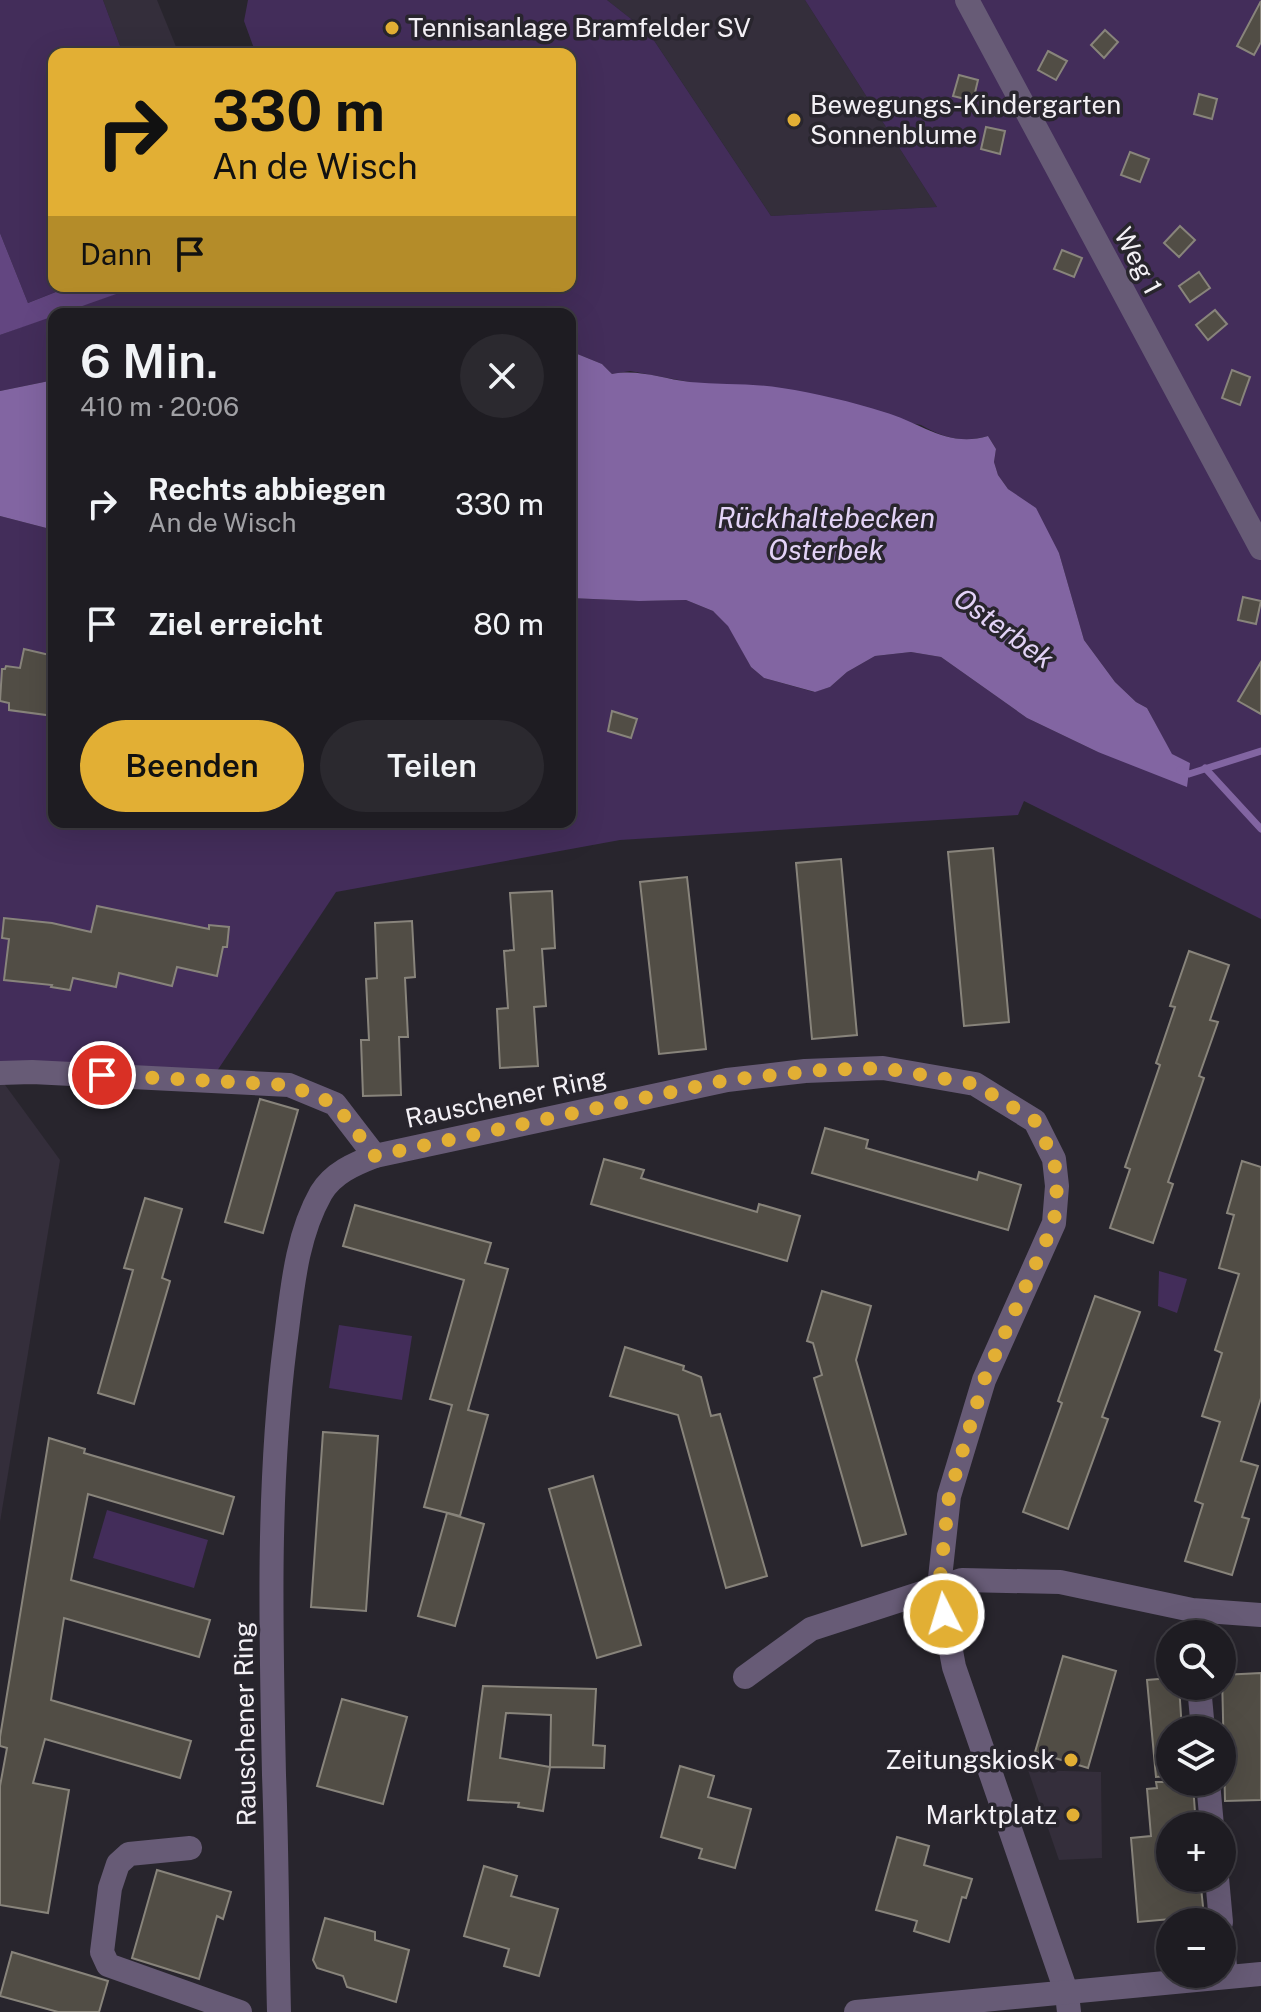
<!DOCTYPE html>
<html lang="de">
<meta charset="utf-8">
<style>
body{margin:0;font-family:"Public Sans",sans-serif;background:#2b292f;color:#f1f3f6;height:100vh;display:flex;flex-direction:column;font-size:30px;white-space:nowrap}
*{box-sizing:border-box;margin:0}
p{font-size:26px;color:#a1a1a5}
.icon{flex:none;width:44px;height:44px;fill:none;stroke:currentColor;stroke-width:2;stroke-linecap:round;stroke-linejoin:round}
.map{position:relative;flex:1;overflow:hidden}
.sheet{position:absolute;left:48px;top:308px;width:528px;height:520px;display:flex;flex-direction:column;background:#1e1c22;border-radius:16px;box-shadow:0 8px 32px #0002,0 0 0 2px #3c3a40}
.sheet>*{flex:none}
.hud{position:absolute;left:48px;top:48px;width:528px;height:244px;border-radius:16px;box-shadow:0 8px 32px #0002,0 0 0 2px #3c3a40;background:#e2af34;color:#111;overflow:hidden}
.controls{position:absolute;left:1156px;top:1620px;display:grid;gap:16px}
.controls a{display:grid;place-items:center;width:80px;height:80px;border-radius:50%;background:#1e1c22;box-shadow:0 8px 32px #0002,0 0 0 2px #3c3a40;font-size:40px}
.pin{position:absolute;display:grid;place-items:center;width:68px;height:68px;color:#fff;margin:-34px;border:4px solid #fff;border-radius:50%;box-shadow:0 2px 8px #0007}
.me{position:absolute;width:88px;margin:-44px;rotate:355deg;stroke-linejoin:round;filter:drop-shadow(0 0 6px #0008)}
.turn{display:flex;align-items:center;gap:28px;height:168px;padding:0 32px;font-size:36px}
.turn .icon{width:104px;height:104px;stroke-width:2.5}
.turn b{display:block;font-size:56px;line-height:68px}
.then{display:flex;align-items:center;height:76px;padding:0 32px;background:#0003;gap:16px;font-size:30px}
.round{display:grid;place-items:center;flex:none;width:84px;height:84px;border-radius:42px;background:#2b292f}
.head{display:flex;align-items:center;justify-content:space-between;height:136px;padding:0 32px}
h1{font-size:48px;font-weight:600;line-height:60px}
.primary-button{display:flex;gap:16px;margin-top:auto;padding:16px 32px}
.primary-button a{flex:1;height:92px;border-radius:48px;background:#e2af34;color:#111;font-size:32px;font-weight:600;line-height:92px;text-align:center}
.primary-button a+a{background:#2b292f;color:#f1f3f6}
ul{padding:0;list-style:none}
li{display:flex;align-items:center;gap:24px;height:120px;padding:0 32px}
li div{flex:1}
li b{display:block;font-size:30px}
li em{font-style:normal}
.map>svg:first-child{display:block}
.built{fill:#342e3b}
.green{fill:#432d5a}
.forest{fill:#634681}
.water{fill:#8265a2}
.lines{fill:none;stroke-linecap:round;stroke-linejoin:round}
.stream{stroke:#8265a2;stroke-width:7}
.building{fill:#514d45;stroke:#88847b;stroke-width:2;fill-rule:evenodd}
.minor{stroke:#675b76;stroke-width:24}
.route{stroke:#e2af34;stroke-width:14;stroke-dasharray:0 25.2}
.poi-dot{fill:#e2af34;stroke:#28252d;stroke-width:3}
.labels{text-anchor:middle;stroke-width:7;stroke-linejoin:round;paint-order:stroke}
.poi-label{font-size:26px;fill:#f3f0f5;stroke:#28252d;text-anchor:start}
.street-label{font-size:26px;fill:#f3f0f5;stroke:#28252d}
.water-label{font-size:28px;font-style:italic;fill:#e3d3f7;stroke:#28252d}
</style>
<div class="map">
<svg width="1261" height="2012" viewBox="0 0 1261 2012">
<rect width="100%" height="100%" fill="#28252d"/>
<g class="built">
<path d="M103,0H157L179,54H123Z"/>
<path d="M607,0H805L937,207L771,216L649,33Z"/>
<path d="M0,1078L60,1160L0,1522Z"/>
<path d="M1028,1770L1101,1772L1102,1858L1059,1860Z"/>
</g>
<g class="green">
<path d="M0,0H103L123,54H54V286H71L28,303L0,233Z"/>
<path d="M248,0H607L649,33L771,216L937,207L805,0H1261V919L1024,801L1018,815L620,840L336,892L215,1074L0,1067V516L54,530V822H570V598L639,601L686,600L713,611L729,626L751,667L764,678L814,692L830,687L847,672L875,656L911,652L941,657L1027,718L1098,752L1190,763L1172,755L1147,708L1136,702L1115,682L1084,640L1059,553L1020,498L1008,489L998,475L994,462L996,449L988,436C962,443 944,438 921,425L630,371L612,374L602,364L570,351V314H56L139,286H570V54H256L244,21Z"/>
<path d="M54,315V380L0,391V335Z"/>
<path d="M1159,1271L1187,1279L1177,1313L1158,1306Z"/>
<path d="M339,1325L412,1336L402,1400L329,1388Z"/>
<path d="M107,1510L208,1540L194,1588L93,1558Z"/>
</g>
<path class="forest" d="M0,233L28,303L71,286H139L0,335Z"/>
<g class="water">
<path d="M570,351L602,364L612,374C640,369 662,379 690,382C721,385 752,383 782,388C816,393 852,402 884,412C922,423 947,448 988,436L996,449L994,462L998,475L1008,489L1036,508L1059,553L1084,640L1115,682L1136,702L1147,708L1172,754L1190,763L1187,787L1098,752L1027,718L941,657L911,652L875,656L847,672L830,687L815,692L764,678L751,667L728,626L713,611L686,600L639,601L570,598Z"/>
<path d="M54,380V530L0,516V391Z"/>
</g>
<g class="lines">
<g class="stream">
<path d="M1205,768L1261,829"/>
<path d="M1180,770L1189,774L1261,751"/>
</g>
</g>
<g class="building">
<path d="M1261,1V42L1254,55L1237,46Z"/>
<path d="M1105,30L1118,42L1104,58L1091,45Z"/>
<path d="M1048,51L1067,61L1056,80L1038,70Z"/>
<path d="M959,75L978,80L973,101L953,96Z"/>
<path d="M1199,94L1217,99L1212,119L1194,114Z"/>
<path d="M986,127L1005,131L1000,154L981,149Z"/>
<path d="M1130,152L1149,159L1140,182L1121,175Z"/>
<path d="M1180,226L1195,240L1179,257L1164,243Z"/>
<path d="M1062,250L1082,258L1074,277L1054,269Z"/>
<path d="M1199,272L1210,288L1190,302L1179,286Z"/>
<path d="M1215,310L1227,324L1208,340L1196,325Z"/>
<path d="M1232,370L1250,377L1240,405L1222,398Z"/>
<path d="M1243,597L1261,601L1256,624L1238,620Z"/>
<path d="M24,649L54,656V716L9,710V703L0,701L2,669H5L6,666L20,668Z"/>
<path d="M1261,662V714L1238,701Z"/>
<path d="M612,711L637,719L631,738L608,731Z"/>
<path d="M993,848L1009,1022L964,1026L948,852Z"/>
<path d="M841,859L857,1035L812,1039L796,863Z"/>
<path d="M687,877L706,1049L659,1054L640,882Z"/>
<path d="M552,891L555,948L542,949L546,1006L534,1007L538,1066L500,1068L497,1009L508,1008L504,951L514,950L510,893Z"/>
<path d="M97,906L209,929V925L229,927L227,947H223L217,976L177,967L172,986L119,973L116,987L73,978L70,990L51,987L52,985L4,980L9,939L2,938L4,918L52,923L91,932Z"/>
<path d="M412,921L415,977L405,978L408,1037H399L401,1095L363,1096L361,1040H369L366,979L377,978L375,923Z"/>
<path d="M1189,951L1229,965L1210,1020L1218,1022L1199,1076L1204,1078L1168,1182L1173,1184L1153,1243L1110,1228L1130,1169L1125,1167L1160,1065L1156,1063L1175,1007L1170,1006Z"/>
<path d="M260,1099L298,1110L263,1233L225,1222Z"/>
<path d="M825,1128L868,1140L866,1148L977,1180L979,1172L1021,1185L1008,1230L812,1173Z"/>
<path d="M604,1159L644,1170L641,1178L757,1212L759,1204L800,1216L787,1261L591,1204Z"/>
<path d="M1242,1161L1261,1167V1398L1241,1461L1258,1466L1242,1517L1249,1519L1232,1575L1185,1561L1203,1504L1195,1501L1220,1422L1202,1416L1222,1353L1215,1350L1239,1274L1219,1268L1234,1215L1227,1213Z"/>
<path d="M145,1198L182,1209L162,1278L170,1281L134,1404L98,1393L133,1270L124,1268Z"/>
<path d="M355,1205L491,1243L485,1263L508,1269L468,1410L488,1415L460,1516L424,1507L452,1405L430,1399L464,1280L343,1246Z"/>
<path d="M822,1291L871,1306L856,1360L906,1534L862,1546L814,1378L822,1375L813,1343L807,1341Z"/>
<path d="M1095,1296L1140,1312L1102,1417L1108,1419L1068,1529L1023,1512L1062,1403L1058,1401Z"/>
<path d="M625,1347L684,1366L683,1370L701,1377L711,1416L720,1414L767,1576L726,1588L678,1415L610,1396Z"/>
<path d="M323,1432L378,1436L366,1611L311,1607Z"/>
<path d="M49,1438L85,1449L84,1453L234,1497L223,1534L88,1494L71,1580L210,1620L199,1657L64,1618L51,1700L191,1741L180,1778L45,1739L33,1783L69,1790L48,1913L0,1905V1786L7,1748L0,1746V1737Z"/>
<path d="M593,1476L641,1645L597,1658L549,1489Z"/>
<path d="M447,1513L484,1524L455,1626L418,1616Z"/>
<path d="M1063,1656L1116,1671L1088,1768L1035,1752Z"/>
<path d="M1261,1673V1800L1225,1801L1222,1675Z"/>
<path d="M1170,1678V1686H1179L1182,1730H1170V1776L1156,1777L1147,1680Z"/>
<path d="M483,1686L596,1689L593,1745L605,1746L604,1768L550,1767L543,1811L518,1807L519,1803L468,1800ZM506,1713L551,1715L550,1767L500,1758Z"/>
<path d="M342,1699L407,1717L383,1804L317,1786Z"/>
<path d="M680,1766L714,1776L708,1797L751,1809L735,1868L699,1858L702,1849L661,1837Z"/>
<path d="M1156,1782H1187V1786L1193,1785L1196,1826H1170V1878H1200L1204,1916L1138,1922L1131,1838L1151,1836L1147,1789L1157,1788Z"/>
<path d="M897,1837L929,1846L924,1865L972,1879L966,1898L962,1897L949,1942L914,1931L917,1921L876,1910Z"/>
<path d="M484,1866L517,1876L511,1896L558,1909L539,1976L504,1966L509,1949L464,1936Z"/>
<path d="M157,1870L231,1892L223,1919L217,1916L199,1979L132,1958Z"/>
<path d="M325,1918L375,1932V1940L409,1950L396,2002L347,1987L343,1976L317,1968L313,1960Z"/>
<path d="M12,1952L108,1981L99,2012H58L0,1996Z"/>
</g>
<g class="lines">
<g class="minor">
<path d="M967,0L1261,548"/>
<path d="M0,1073L32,1072L289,1085L335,1104L375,1156"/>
<path d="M745,1677L811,1629L962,1580L1060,1582L1192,1610L1261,1615"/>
<path d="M1199,1686L1203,1730"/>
<path d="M1208,1782L1212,1826"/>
<path d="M190,1848L129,1854L118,1864L110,1888L102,1952L108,1965L240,2012"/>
<path d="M1217,1878L1221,1922"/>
<path d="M1222,1936L1226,1977"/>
<path d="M279,2012C277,1933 277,1854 274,1775C271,1632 267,1488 285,1345C292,1294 295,1239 321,1193C333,1173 354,1164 375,1156L727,1080L805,1071L883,1068L975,1084L1035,1121L1054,1159L1057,1186L1054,1223L984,1380L949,1496L939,1587L954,1667L1067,1994L1069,2012"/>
<path d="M856,2012L1261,1974"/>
</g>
</g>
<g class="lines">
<path class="route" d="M102,1075L289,1085L335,1104L375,1156L727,1080L823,1070L883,1068L975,1084L1035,1121L1054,1159L1057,1186L1054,1223L984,1380L949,1496L939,1587L944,1614"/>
</g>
<g class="poi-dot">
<circle cx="392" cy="28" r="8"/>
<circle cx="794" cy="120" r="8"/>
<circle cx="1071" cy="1760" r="8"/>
<circle cx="1073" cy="1815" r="8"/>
</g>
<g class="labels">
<g class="poi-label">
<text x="408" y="37">Tennisanlage Bramfelder SV</text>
<text x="810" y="114">Bewegungs-Kindergarten<tspan x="810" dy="30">Sonnenblume</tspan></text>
<text x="1055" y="1769" text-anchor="end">Zeitungskiosk</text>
<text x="1057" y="1824" text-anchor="end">Marktplatz</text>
</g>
<g class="street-label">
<text transform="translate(1138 261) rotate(62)" y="9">Weg 1</text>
<text transform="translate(506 1098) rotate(-12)" y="9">Rauschener Ring</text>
<text transform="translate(245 1724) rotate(-91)" y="9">Rauschener Ring</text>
</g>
<g class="water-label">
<text x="826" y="528">Rückhaltebecken<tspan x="826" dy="32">Osterbek</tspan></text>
<text transform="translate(1004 628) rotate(36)" y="10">Osterbek</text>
</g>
</g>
</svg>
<div class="controls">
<a><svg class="icon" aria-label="search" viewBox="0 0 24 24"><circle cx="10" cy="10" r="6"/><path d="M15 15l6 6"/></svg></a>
<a><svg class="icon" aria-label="layers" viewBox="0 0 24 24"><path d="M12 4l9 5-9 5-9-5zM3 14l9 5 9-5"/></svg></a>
<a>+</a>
<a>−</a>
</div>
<div class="pin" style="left:102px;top:1075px;background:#d93025"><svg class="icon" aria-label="arrive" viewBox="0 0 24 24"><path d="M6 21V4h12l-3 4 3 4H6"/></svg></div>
<svg class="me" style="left:944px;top:1614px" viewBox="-20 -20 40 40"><circle r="17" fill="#e2af34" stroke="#fff" stroke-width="3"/><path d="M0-11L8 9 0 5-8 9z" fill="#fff"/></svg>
<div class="hud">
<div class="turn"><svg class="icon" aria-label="right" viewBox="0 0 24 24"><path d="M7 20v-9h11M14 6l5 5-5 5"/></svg><div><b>330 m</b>An de Wisch</div></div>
<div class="then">Dann<svg class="icon" aria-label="arrive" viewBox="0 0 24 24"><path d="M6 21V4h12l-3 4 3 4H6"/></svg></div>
</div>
<section class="sheet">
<div class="head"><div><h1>6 Min.</h1><p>410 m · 20:06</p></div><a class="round"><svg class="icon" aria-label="close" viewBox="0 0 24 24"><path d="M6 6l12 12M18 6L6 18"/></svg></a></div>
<ul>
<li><svg class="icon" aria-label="right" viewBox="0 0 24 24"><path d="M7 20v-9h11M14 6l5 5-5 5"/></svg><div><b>Rechts abbiegen</b><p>An de Wisch</p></div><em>330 m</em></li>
<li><svg class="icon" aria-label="arrive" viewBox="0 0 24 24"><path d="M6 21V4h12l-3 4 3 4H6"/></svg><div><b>Ziel erreicht</b></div><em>80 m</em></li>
</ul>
<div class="primary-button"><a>Beenden</a><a>Teilen</a></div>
</section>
</div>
